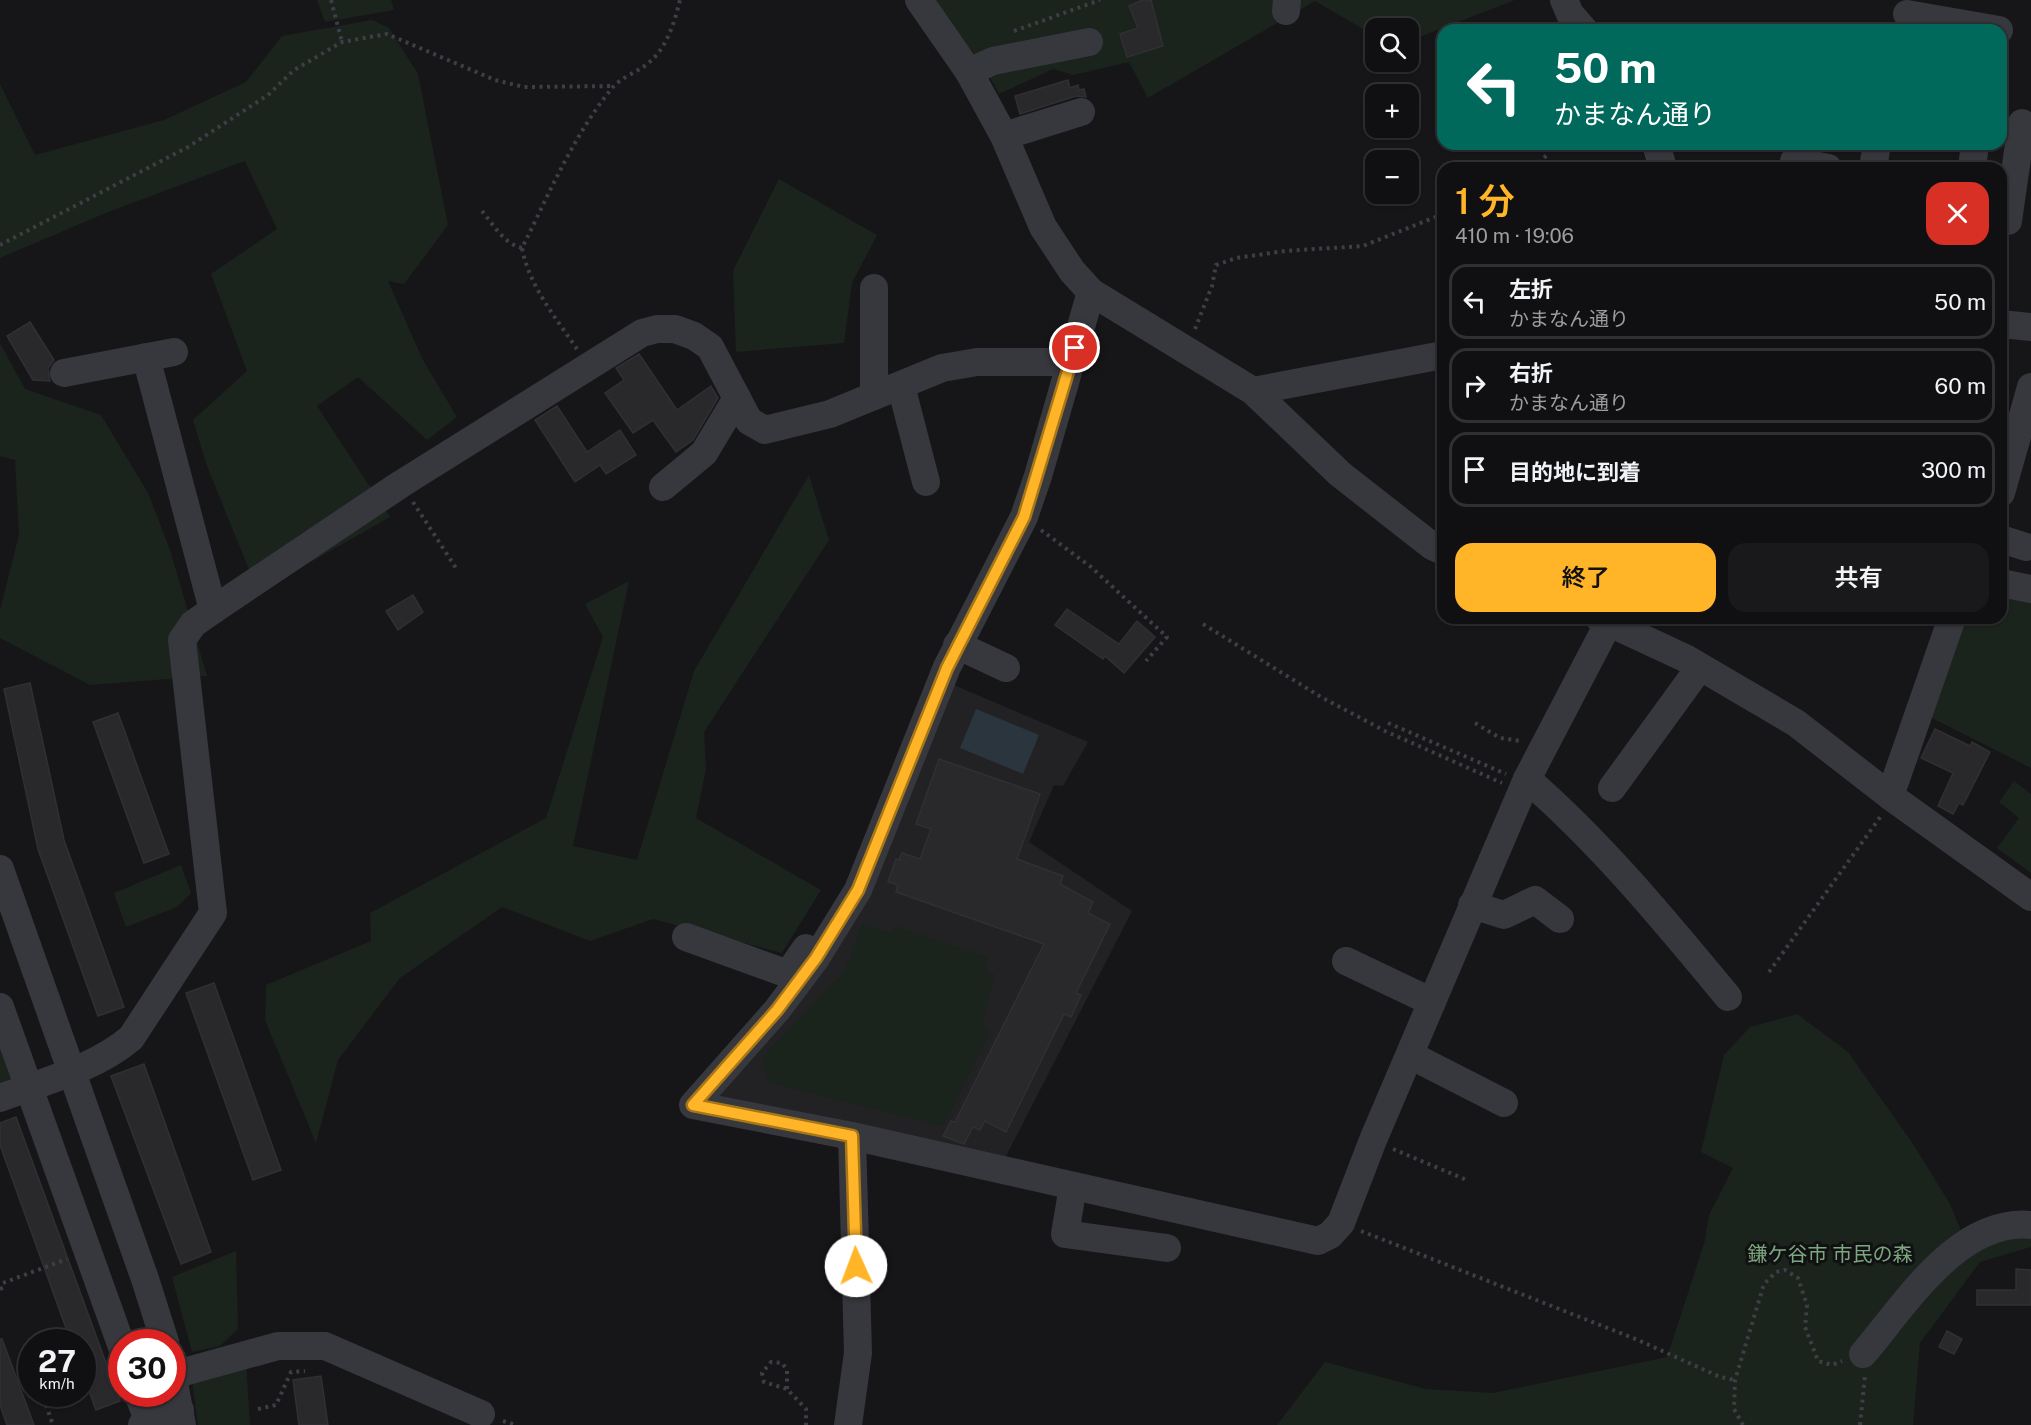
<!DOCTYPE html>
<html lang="ja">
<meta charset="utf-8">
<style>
body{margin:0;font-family:"Public Sans","Noto Sans JP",sans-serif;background:#19191b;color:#f1f3f6;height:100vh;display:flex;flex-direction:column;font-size:22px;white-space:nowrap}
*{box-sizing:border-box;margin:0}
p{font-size:20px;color:#9c9d9f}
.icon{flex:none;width:33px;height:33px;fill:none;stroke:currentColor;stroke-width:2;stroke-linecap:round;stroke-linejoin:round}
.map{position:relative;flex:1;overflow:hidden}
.details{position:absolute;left:1437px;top:162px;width:570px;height:462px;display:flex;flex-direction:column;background:#101012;border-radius:18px;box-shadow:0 2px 4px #0004,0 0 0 2px #303032}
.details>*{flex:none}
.banner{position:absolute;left:1437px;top:24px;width:570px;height:126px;border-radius:18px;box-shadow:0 2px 4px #0004,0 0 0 2px #303032;background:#00695c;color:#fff;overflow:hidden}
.controls{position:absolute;left:1365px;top:18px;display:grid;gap:12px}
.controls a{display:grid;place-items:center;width:54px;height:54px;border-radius:12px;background:#101012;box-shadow:0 2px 4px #0004,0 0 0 2px #303032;font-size:30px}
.speed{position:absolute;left:18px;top:1329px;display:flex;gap:12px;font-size:30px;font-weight:700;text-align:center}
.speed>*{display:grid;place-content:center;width:78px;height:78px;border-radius:50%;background:#101012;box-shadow:0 2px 4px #0004,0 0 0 2px #303032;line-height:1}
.speed small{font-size:15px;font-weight:400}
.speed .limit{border:9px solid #d22;background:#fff;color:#111}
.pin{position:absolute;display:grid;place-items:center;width:51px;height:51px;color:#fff;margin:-26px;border:3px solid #fff;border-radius:50%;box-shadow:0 2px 6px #0007}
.me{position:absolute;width:66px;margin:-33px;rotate:358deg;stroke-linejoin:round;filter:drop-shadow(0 0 4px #0008)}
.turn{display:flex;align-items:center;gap:21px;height:126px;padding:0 18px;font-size:27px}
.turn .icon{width:78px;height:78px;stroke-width:2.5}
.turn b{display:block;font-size:42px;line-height:51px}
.round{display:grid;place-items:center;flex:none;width:63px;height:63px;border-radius:18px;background:#19191b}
.summary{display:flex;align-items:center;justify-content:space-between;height:102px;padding:0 18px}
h1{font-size:36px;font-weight:600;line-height:45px;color:#ffb527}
.button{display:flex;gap:12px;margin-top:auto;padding:12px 18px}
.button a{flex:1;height:69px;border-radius:18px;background:#ffb527;color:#111;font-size:24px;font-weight:600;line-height:69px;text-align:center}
.button a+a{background:#19191b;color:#f1f3f6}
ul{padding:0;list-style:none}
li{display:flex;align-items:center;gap:18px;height:75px;margin:0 12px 9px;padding:0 6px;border:3px solid #303032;border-radius:18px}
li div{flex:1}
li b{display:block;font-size:22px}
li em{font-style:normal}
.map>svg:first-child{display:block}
.built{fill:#222225}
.green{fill:#1b231d}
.water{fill:#2b353d}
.building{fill:#29292c;stroke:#303034;stroke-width:1.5}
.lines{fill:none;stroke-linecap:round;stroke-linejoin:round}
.path{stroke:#3c3f45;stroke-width:4;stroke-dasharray:3 4.5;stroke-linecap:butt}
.minor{stroke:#36383d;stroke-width:28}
.route-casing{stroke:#a67619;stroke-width:15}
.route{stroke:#ffb527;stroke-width:10}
.labels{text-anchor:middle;stroke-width:6;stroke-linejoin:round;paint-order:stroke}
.park-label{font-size:20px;fill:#7ca67e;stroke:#111113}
</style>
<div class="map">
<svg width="2031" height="1425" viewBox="0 0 2031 1425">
<rect width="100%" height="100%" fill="#161618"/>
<path class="built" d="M949,683L1088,742L1063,786L1054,785L1029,842L1132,911L1004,1160L713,1097L824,962Z"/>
<g class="green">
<path d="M317,0H391L394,10L325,22Z"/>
<path d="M931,0H1515L1409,41L1408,28H1376L1375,36L1315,1L1148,98L1129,62L1073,75L1053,69L999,94L984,66Z"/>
<path d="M372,20L389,28L418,74L448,225L404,284L388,281L423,360L457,417L427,440L358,377L317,406L390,517L258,592L207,466L193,420L247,371L211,274L277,229L245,161L108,212L0,258V84L35,155L164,120L246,82L282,36Z"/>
<path d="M779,179L877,235L852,283L844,343L736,352L733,271Z"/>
<path d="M0,343L25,389L101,415L148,493L170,550L207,676L90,685L0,638V610L19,535L15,460L0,456Z"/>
<path d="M809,475L829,540L704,732L706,769L696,818L821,890L782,953L653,919L590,941L502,907L400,978L338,1060L316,1143L265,1020L266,985L371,941L370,913L546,818L603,637L585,604L629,581L573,846L637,860L694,671Z"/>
<path d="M2001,588L2031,595V768L1922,713L1956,618H2001Z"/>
<path d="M2014,781L2031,794V873L1997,848L2019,818L1999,802Z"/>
<path d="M181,865L191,893L177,907L126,927L114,893Z"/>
<path d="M863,923L892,933L896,926L989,957L985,969L995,975L982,1024L990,1031L943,1127L770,1083L761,1058L844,972Z"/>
<path d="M1797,1014L1848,1052L1911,1141L1949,1202L1965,1240L2031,1232V1247L1980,1262L1920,1343L1913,1425H1277L1325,1362L1426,1389L1493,1393L1667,1357L1704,1244L1709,1215L1733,1168L1701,1152L1724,1055L1750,1027Z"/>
<path d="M0,1046L13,1081L0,1086Z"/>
<path d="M236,1251L238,1329L220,1346L192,1352L172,1277Z"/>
<path d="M246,1363L250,1425H198L192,1380Z"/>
</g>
<path class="water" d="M976,709L1039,735L1023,774L960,748Z"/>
<g class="building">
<path d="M1143,0H1151L1163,46L1127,57L1120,34L1138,28L1129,6Z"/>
<path d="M1068,80L1070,88L1078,85L1079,90L1084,89L1086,97L1076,96L1020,114L1015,96Z"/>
<path d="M30,322L54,360L48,368L50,381L33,380L7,336Z"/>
<path d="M639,354L677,410L711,386L718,398L693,440L676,452L653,420L633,433L605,393L624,380L616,368Z"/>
<path d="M557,406L587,452L620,430L636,455L606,474L600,465L575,482L535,420Z"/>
<path d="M413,595L423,612L398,630L386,611Z"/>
<path d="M1067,609L1119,644L1137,621L1155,637L1124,673L1105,656L1103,659L1055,625Z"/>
<path d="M30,683L64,840L124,1007L98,1016L38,849L4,689Z"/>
<path d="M118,713L169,854L144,863L93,722Z"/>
<path d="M1935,729L1970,746L1972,742L1990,752L1963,805L1959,803L1953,814L1938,806L1953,773L1921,758Z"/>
<path d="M939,759L1040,794L1017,859L1063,876L1060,884L1093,902L1088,913L1110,924L1076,993L1081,995L1071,1017L1064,1014L1006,1132L985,1121L980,1130L973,1127L964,1144L943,1136L951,1121L955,1122L1044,944L896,892L898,885L888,882L896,859L899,860L902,853L920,859L931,829L916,824Z"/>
<path d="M214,983L281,1170L253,1180L186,993Z"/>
<path d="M144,1064L211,1252L181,1264L111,1076Z"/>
<path d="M16,1117L120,1401L96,1410L82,1372V1342H71L0,1145V1123Z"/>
<path d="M2016,1269L2031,1270V1305H1977V1290H2016Z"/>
<path d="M1947,1331L1962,1339L1954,1354L1939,1347Z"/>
<path d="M0,1339H2L34,1425H7L0,1405Z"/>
<path d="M321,1376L328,1425H299L293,1380Z"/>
</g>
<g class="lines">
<g class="path">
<path d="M331,0L342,42"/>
<path d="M1014,31L1100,0"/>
<path d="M1533,168L1547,155L1548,144"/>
<path d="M482,211C493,224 504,244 522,248"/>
<path d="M0,245L188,147L268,95L294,70L342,42L387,34L495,80L524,87L614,86"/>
<path d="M1195,329L1212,286L1216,265L1236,258L1285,251L1363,246L1443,214"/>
<path d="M577,349C556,318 529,286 522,248C549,194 574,134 613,87C620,79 634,73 643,67C666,52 674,24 680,0"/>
<path d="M413,502L456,568"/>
<path d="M1041,530L1091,567L1167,637L1146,661"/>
<path d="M1203,624L1321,697L1385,731L1502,783"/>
<path d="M1388,723L1506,774"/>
<path d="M1475,723L1500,738L1521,741"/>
<path d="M1769,972L1881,816"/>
<path d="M1393,1149L1469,1181"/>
<path d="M1361,1231L1638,1340L1720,1377L1735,1380"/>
<path d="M3,1283L67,1259"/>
<path d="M0,1289L5,1287"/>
<path d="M787,1389V1370L782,1363L771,1362L762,1373L764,1382L787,1389L806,1409V1425"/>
<path d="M46,1405L53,1425"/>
<path d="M258,1409L276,1405L291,1372L305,1371"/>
<path d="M503,1421L516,1425"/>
<path d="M1743,1425L1734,1409L1735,1380L1764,1284L1776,1272L1785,1270L1798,1278L1807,1305L1805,1327L1818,1361L1832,1365L1842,1361"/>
<path d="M1860,1425L1865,1375"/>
</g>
<g class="minor">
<path d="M919,0L969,72L1004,136L1043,227L1072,271L1091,292L1253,391L1340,474L1432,546L1443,551"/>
<path d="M1564,0L1570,14L1584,30"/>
<path d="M1286,11L1287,0"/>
<path d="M1907,14L1999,30"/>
<path d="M969,72L993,61L1089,42"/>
<path d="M1004,136L1081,112"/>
<path d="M1656,144L1663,168"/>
<path d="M1794,161L1828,168"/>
<path d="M1873,168L1877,144"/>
<path d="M1972,168L1975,144"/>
<path d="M2008,221L2022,123"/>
<path d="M1091,292L1038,476L1024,517L947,667L858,890L816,958L777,1010L693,1105L852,1136L1318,1241L1330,1235L1341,1223L1373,1140L1527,779L1609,622"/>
<path d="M2001,324L2031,327"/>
<path d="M146,357L213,610"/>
<path d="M64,373L174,352"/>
<path d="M901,386L926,482"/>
<path d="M1253,391L1443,355"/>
<path d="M874,396V288"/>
<path d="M663,487L704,453L737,398"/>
<path d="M2001,493L2031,387"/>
<path d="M2001,539L2026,547"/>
<path d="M2001,583L2031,589"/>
<path d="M1599,618L1687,659L1796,723L1890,796L2031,897"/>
<path d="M957,645L1006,668"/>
<path d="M1527,779C1602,844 1665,921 1728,997"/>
<path d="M1612,788L1700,667"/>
<path d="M1890,796L1952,618"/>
<path d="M0,869L145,1279L165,1342"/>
<path d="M1472,905L1504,915L1535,900L1560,919"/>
<path d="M686,937L788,974L806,948"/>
<path d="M1346,961L1432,1002"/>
<path d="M0,1007L122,1347"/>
<path d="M1410,1055L1504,1103"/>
<path d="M0,1098C43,1082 96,1068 131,1038L213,913L182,640L193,624L213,610L401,484L642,333L657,329H675L694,336L710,347L749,421L765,430L830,414L942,368L977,362H1054L1069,367"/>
<path d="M1073,1186L1065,1234L1167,1248"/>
<path d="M1863,1354C1905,1305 1958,1218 2031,1225"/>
<path d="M172,1373L182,1425"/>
<path d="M173,1375L278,1346H325L481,1414"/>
<path d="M138,1394L149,1422"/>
<path d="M142,1425L180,1410"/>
<path d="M848,1425L858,1353L852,1136"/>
</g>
</g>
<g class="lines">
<defs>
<path id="route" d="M856,1266L852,1136L693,1105L777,1010L816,958L858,890L947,668L1024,517L1075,348"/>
</defs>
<use href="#route" class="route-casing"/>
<use href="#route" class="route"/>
</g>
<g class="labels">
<g class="park-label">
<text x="1830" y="1261">鎌ケ谷市 市民の森</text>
</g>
</g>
</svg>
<div class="controls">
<a><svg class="icon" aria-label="search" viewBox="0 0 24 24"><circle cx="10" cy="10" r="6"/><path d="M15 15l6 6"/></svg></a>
<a>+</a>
<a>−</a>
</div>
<div class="speed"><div>27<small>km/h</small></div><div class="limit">30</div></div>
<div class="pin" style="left:1075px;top:348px;background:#d93025"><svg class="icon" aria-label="arrive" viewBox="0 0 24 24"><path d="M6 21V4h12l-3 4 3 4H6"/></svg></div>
<svg class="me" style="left:856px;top:1266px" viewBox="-20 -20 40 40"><circle r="19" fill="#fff"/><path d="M0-13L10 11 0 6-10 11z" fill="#ffb527"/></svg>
<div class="banner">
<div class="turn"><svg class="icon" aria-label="left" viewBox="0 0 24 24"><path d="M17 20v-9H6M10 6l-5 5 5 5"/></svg><div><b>50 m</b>かまなん通り</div></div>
</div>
<section class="details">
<div class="summary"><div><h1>1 分</h1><p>410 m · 19:06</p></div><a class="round" style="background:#d93025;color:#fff"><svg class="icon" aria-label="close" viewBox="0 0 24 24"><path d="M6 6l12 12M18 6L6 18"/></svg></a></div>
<ul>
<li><svg class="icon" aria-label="left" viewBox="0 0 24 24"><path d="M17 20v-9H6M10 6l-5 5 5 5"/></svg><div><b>左折</b><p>かまなん通り</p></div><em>50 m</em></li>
<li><svg class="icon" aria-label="right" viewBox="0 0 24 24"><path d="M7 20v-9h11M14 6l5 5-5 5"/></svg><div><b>右折</b><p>かまなん通り</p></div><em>60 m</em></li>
<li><svg class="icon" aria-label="arrive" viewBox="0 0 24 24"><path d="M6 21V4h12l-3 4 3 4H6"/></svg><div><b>目的地に到着</b></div><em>300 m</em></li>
</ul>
<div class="button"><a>終了</a><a>共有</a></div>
</section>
</div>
